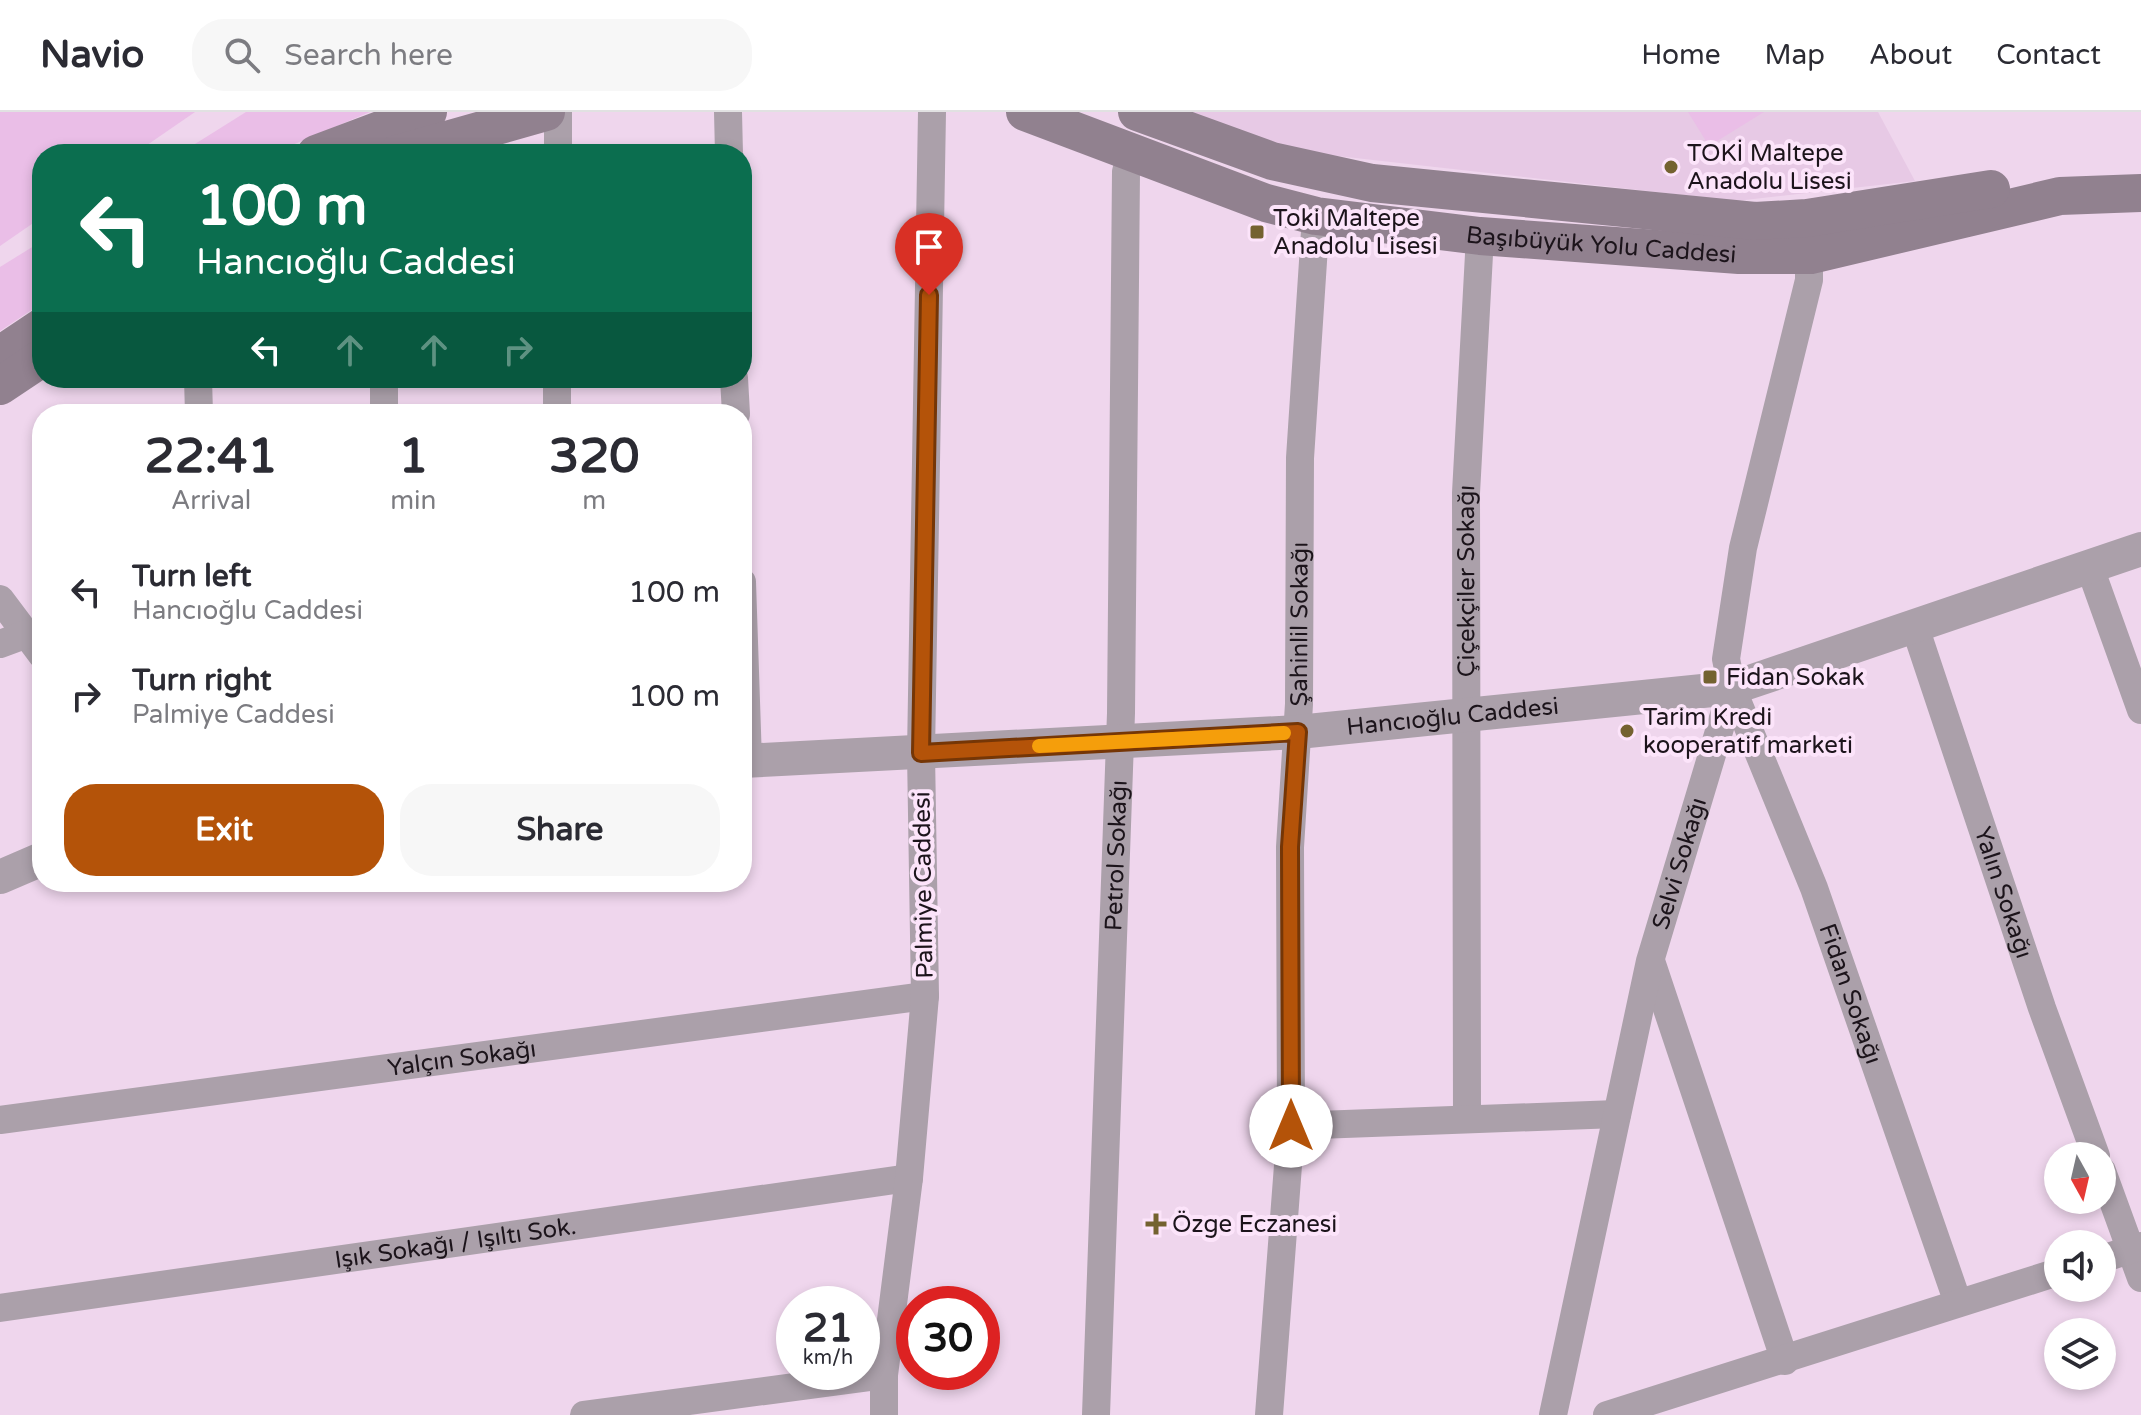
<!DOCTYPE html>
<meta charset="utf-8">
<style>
body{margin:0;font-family:"Varela Round",sans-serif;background:#f7f7f7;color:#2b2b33;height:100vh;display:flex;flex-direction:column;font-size:30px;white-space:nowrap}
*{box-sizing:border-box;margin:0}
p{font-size:26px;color:#7c7c81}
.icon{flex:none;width:44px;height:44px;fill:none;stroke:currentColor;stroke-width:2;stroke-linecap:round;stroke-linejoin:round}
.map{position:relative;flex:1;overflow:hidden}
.panel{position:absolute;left:32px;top:292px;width:720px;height:488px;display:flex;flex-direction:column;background:#fff;border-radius:32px;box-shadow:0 4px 12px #0003}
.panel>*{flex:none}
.banner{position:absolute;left:32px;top:32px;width:720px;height:244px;border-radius:32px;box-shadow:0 4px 12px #0003;background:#0b6e4f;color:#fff;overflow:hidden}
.needle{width:52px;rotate:172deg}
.tools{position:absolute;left:2044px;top:1030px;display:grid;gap:16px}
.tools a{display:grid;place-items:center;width:72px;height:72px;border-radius:50%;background:#fff;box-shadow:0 4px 12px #0003;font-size:40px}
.speed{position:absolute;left:776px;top:1174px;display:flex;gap:16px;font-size:40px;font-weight:700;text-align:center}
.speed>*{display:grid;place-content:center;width:104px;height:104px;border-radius:50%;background:#fff;box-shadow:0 4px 12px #0003;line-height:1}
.speed small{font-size:20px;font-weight:400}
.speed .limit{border:12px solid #d22;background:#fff;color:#111}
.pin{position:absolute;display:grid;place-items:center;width:68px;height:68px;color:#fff;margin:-82px -34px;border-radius:50% 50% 50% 0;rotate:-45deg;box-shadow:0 0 8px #0007}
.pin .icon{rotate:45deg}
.me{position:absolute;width:88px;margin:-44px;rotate:0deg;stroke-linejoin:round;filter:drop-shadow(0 0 6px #0008)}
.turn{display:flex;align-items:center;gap:28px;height:168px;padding:0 32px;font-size:36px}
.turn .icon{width:104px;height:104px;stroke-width:2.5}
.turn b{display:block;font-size:56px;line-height:68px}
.lanes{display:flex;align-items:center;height:76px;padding:0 32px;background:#0003;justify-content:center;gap:40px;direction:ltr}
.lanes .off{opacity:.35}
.eta{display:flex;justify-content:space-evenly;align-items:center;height:136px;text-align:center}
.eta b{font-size:48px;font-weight:800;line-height:56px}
.primary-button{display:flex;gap:16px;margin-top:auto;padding:16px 32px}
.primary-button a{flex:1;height:92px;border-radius:32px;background:#b45309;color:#fff;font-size:32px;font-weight:800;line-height:92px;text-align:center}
.primary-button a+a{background:#f7f7f7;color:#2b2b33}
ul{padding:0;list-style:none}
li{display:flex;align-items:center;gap:24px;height:104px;padding:0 32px}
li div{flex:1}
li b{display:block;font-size:30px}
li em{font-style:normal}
header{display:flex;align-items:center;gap:48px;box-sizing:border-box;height:112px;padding:0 40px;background:#fff;border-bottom:2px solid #e1e1e2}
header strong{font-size:38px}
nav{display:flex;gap:44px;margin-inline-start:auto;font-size:28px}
.search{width:560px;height:72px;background:#f7f7f7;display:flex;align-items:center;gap:20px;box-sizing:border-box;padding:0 28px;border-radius:32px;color:#7c7c81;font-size:30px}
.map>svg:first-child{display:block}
.built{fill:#e7c9e5}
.green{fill:#eabee7}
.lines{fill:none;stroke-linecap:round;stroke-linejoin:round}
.minor{stroke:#aba0aa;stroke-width:28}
.tertiary{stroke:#aba0aa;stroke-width:34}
.secondary{stroke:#91818f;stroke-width:38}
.route-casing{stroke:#753606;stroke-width:20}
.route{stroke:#b45309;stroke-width:14}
.slow{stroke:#f59e0b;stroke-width:14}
.poi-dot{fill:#746230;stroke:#fce4fa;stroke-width:3}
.labels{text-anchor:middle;stroke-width:8;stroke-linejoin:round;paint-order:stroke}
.poi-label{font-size:24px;fill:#1c141b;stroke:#fce4fa;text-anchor:start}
.street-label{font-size:24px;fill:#1c141b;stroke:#fce4fa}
</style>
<header>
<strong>Navio</strong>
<div class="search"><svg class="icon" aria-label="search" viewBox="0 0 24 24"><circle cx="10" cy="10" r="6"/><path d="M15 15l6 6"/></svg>Search here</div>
<nav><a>Home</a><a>Map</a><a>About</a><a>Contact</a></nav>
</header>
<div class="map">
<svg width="2141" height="1303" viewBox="0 0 2141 1303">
<rect width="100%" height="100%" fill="#efd6ed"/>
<path class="built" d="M1159,0H1878L1915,69L1736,89L1311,41Z"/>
<g class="green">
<path d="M0,0H195L134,42H42V105L0,134Z"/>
<path d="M246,0H370L271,42H179Z"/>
<path d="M1688,0H1764L1709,34Z"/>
<path d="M42,129V191L0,219V155Z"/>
</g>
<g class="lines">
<g class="minor">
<path d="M558,0V42"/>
<path d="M728,0L729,42"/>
<path d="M198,266L199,302"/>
<path d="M734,266L736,302"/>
<path d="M384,302V266"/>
<path d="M557,302V266"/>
<path d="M2089,453L2141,598"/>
<path d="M742,470L748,649"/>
<path d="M0,487L42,543"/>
<path id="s1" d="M1915,515L2042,896L2096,1044"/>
<path d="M0,532L27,522"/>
<path id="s2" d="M1732,576L1814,776L1958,1191"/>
<path d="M1651,849L1785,1249"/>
<path id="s3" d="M1467,1007L1466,381L1480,124"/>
<path id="s4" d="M0,1008L925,884"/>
<path d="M1291,1014L1617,1002"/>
<path d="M2102,1059L2141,1166"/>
<path d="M2102,1147L2141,1134"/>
<path id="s5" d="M0,1196L909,1066"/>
<path d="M584,1303L884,1263"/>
<path d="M884,1303V1263L909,1066L925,884L921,641L932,0"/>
<path id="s6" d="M1096,1303L1121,601L1126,60L1131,40"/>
<path id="s7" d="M1269,1303L1291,1014L1290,735L1299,592L1300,346L1316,104"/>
<path id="s8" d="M1553,1303L1650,849L1732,576L1726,547L1743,436L1809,168V123"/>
<path d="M1607,1303L2058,1160"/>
</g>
<g class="tertiary">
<path id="s9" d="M742,649L1298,620L1732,576L2141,437"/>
<path d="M0,765L42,747"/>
</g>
<g class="secondary">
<path id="s10" d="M1025,0L1266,91L1316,104L1480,124L1739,143H1811L2060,84L2141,81"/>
<path d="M1137,0L1272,49L1372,71L1755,109L1807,106L1991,77"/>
<path d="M316,42L428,0"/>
<path d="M397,42L546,0"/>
<path d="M0,243L42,215"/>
<path d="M0,274L42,246"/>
</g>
</g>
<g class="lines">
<defs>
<path id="route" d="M929,183L921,641L1298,620L1290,735L1291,1014"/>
</defs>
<use href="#route" class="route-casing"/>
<use href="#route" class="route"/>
<path class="slow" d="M1039,634L1284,621"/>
</g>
<g class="poi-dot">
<circle cx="1671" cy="55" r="8"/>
<rect x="1249" y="112" width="16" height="16" rx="4"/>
<rect x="1702" y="557" width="16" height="16" rx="4"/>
<circle cx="1627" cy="619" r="8"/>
<path d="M1152 1100h8v8h8v8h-8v8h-8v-8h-8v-8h8z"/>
</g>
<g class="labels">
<g class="poi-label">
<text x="1687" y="49">TOKİ Maltepe<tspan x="1687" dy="28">Anadolu Lisesi</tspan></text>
<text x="1273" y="114">Toki Maltepe<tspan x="1273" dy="28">Anadolu Lisesi</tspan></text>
<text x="1726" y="573">Fidan Sokak</text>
<text x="1643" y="613">Tarim Kredi<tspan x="1643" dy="28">kooperatif marketi</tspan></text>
<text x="1172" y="1120">Özge Eczanesi</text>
</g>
<g class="street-label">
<text dy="8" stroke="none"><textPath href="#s10" startOffset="596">Başıbüyük Yolu Caddesi</textPath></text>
<text dy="8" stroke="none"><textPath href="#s3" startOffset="538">Çiçekçiler Sokağı</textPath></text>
<text dy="8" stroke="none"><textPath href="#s7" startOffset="792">Şahinlil Sokağı</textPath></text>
<text dy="8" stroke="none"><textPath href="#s9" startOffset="712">Hancıoğlu Caddesi</textPath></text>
<text dy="8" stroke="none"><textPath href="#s6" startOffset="560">Petrol Sokağı</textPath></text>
<text dy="8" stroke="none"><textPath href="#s8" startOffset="566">Selvi Sokağı</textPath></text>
<text transform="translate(923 773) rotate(-91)" y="8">Palmiye Caddesi</text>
<text dy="8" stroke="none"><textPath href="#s1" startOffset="280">Yalın Sokağı</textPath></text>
<text dy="8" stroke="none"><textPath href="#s2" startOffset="328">Fidan Sokağı</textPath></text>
<text dy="8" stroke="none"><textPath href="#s4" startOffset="466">Yalçın Sokağı</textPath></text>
<text dy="8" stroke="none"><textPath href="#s5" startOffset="460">Işık Sokağı / Işıltı Sok.</textPath></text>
</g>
</g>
</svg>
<div class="tools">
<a><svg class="needle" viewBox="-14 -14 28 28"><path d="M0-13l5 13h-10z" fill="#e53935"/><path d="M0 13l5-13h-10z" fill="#7c7c81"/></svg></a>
<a><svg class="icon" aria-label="sound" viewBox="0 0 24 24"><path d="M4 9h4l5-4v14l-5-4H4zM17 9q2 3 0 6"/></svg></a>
<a><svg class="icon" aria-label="layers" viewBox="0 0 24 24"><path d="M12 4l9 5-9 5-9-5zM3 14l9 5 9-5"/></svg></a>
</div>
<div class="speed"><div>21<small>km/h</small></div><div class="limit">30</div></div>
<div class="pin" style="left:929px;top:183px;background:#d93025"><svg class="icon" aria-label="arrive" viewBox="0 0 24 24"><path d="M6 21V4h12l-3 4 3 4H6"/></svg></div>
<svg class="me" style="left:1291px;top:1014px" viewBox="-20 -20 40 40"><circle r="19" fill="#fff"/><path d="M0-13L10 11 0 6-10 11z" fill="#b45309"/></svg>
<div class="banner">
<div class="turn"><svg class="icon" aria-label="left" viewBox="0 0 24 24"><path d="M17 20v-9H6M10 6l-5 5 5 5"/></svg><div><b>100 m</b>Hancıoğlu Caddesi</div></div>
<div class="lanes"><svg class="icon" aria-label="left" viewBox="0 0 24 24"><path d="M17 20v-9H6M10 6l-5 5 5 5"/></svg><svg class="icon off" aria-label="ahead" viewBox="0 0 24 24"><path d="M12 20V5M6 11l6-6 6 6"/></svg><svg class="icon off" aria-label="ahead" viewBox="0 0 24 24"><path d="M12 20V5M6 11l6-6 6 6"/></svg><svg class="icon off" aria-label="right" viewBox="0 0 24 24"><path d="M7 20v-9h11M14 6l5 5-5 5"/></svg></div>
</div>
<section class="panel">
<div class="eta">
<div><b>22:41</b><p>Arrival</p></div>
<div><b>1</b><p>min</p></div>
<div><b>320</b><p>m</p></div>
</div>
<ul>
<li><svg class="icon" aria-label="left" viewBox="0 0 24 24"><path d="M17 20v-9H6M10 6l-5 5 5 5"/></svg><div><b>Turn left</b><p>Hancıoğlu Caddesi</p></div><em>100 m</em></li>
<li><svg class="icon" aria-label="right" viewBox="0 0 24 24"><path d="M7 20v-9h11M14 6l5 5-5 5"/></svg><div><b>Turn right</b><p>Palmiye Caddesi</p></div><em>100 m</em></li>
</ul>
<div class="primary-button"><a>Exit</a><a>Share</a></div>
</section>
</div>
